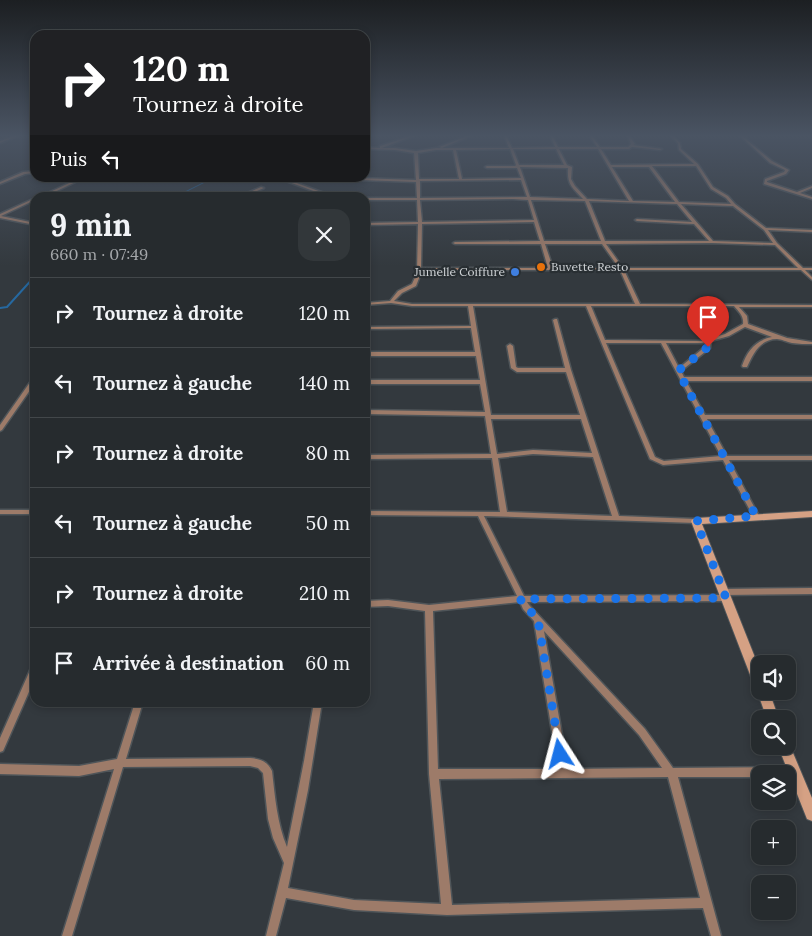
<!DOCTYPE html>
<html lang="fr">
<meta charset="utf-8">
<style>
body{margin:0;font-family:Lora,serif;background:#32373a;color:#f1f3f6;height:100vh;display:flex;flex-direction:column;font-size:19px;white-space:nowrap}
*{box-sizing:border-box;margin:0}
p{font-size:16px;color:#a4a7aa}
.icon{flex:none;width:28px;height:28px;fill:none;stroke:currentColor;stroke-width:2;stroke-linecap:round;stroke-linejoin:round}
.map{position:relative;flex:1;overflow:hidden}
.panel{position:absolute;left:30px;top:192px;width:340px;height:515px;display:flex;flex-direction:column;background:#262b2e;border-radius:15px;box-shadow:0 2px 8px #0003,0 0 0 1px #42474a}
.panel>*{flex:none}
.guide{position:absolute;left:30px;top:30px;width:340px;height:152px;border-radius:15px;box-shadow:0 2px 8px #0003,0 0 0 1px #42474a;background:#202124;color:#fff;overflow:hidden}
.fabs{position:absolute;left:751px;top:655px;display:grid;gap:10px}
.fabs a{display:grid;place-items:center;width:45px;height:45px;border-radius:10px;background:#262b2e;box-shadow:0 2px 8px #0003,0 0 0 1px #42474a;font-size:25px}
.pin{position:absolute;display:grid;place-items:center;width:42px;height:42px;color:#fff;margin:-51px -21px;border-radius:50% 50% 50% 0;rotate:-45deg;box-shadow:0 0 5px #0007}
.pin .icon{rotate:45deg}
.me{position:absolute;width:55px;margin:-28px;rotate:351deg;stroke-linejoin:round;filter:drop-shadow(0 0 4px #0008)}
.turn{display:flex;align-items:center;gap:18px;height:105px;padding:0 20px;font-size:22px}
.turn .icon{width:65px;height:65px;stroke-width:2.5}
.turn b{display:block;font-size:35px;line-height:42px}
.then{display:flex;align-items:center;height:48px;padding:0 20px;background:#0003;gap:10px;font-size:19px}
.round{display:grid;place-items:center;flex:none;width:52px;height:52px;border-radius:15px;background:#32373a}
.head{display:flex;align-items:center;justify-content:space-between;height:85px;padding:0 20px}
h1{font-size:30px;font-weight:700;line-height:38px}
ul{padding:0;list-style:none}
li{display:flex;align-items:center;gap:15px;height:70px;padding:0 20px;border-top:1px solid #42474a}
li div{flex:1}
li b{display:block;font-size:19px}
li em{font-style:normal}
.map>svg:first-child{display:block}
.lines{fill:none;stroke-linecap:round;stroke-linejoin:round}
.stream-far1{stroke:#26689f;stroke-width:1}
.stream{stroke:#26689f;stroke-width:2}
.street-casing{stroke:#4f5559;stroke-width:3}
.secondary-casing{stroke:#4f5559;stroke-width:2}
.street{fill:#9d7b69;fill-rule:evenodd}
.secondary{fill:#d5a184;fill-rule:evenodd}
.route{stroke:#1a73e8;stroke-width:9;stroke-dasharray:0 16.2}
.food-dot{fill:#e8710a;stroke:#292f33;stroke-width:2}
.shop-dot{fill:#3f7fe0;stroke:#292f33;stroke-width:2}
.labels{text-anchor:middle;stroke-width:4.5;stroke-linejoin:round;paint-order:stroke}
.far-poi-label{font-size:12px;fill:#ced2d5;stroke:#292f33;text-anchor:start}
</style>
<div class="map">
<svg width="812" height="936" viewBox="0 0 812 936">
<rect width="100%" height="100%" fill="#33393e"/>
<g class="lines">
<path class="stream-far1" d="M173,198L213,178"/>
<path class="stream" d="M0,308L7,307L35,276"/>
<defs>
<g id="street">
<path d="M17,135H20L0,143V141Z"/>
<path d="M413,135H416L382,148H395L416,151L436,148H509L504,135H506L512,148L555,147L550,135H552L558,147H597L589,135H591L600,147H628L631,144L627,135H629L635,144L633,145L662,149L660,150L632,147L629,149H601L611,165L694,164L679,150L678,143L670,135H672L680,143L681,149L698,164L713,187L728,196L735,204L766,228L812,230V232L768,230L777,243L803,268H812V270H805L812,277V280L801,270H624L640,304L812,305V307H739L747,316L748,324L787,338L812,342V344C805,344 799,344 792,343C787,342 781,339 777,339C760,339 753,354 747,367H743L742,366C747,351 756,340 772,337L745,327L729,336L711,341L710,348L681,371L684,377H812V381H686L705,415H812V419H707L727,456H812V460H729L759,516L758,518H754L753,516L723,460L663,465L650,459L586,306H473L491,415H580L566,372H517L511,368L507,346L510,344L513,346L516,367L518,368H565L553,320L555,319H557L571,370L619,516L696,519H698L699,521L698,523H696L484,516L524,596L726,595L729,596L730,598L729,600L726,601L527,602L529,605L645,729L673,768L794,767L797,769L799,772L797,775L794,777H788V774H760V777H678L721,936H711L703,908L447,915L354,910L286,898L276,936H266L284,863L273,838L268,819L263,773L258,768L250,766L123,767L72,936H62L114,769L79,776L0,774V764L79,766L117,759L135,702H143L126,759L250,758C260,759 267,761 272,771C275,797 277,823 287,847L304,761L314,702H322L308,790L288,888L354,900L441,904L429,774L425,611L388,606L365,607V601L388,600L429,605L517,596L478,516L365,515V511L500,512L492,458L365,459V455L491,454L485,416L365,414V410L485,412L480,384H365V380H480L476,356H365V352H475L471,328L365,329V327L471,326L468,306H412L391,303L365,305V303L390,301L398,291L412,284L417,273L418,224L365,225V223L418,222L417,200H365V198H417L416,182L359,180L357,179L359,178L416,180L414,153L395,150L365,149V147L380,148V146ZM510,149L516,165L515,166H487L485,167L487,168H517L521,178L462,179L456,150ZM513,149H556L564,165H519ZM559,149H598L629,201L587,199L575,186L571,179L572,167L567,165ZM436,150H453L459,179H419L418,153ZM652,166H696L711,189L726,198L731,204L679,202ZM520,167L568,168C567,185 572,187 583,199L530,197ZM612,167H649L675,202L633,201ZM521,180L527,197L420,198V181ZM513,199L528,200L534,220L422,222L420,200ZM531,200L585,201L601,241H544ZM589,201L677,204L692,222L637,219L635,220L637,221L694,224L709,241H605ZM681,204L733,206L764,230L773,243L713,241ZM534,222L540,241L455,242L453,243L455,244H541L548,268H421L422,224ZM712,243L775,245L798,268H623L606,244ZM545,244H602L619,268H553ZM421,270H620L635,304H412L394,301L402,293L416,286L421,273ZM591,306H734C739,312 744,316 743,324L725,334L702,341L605,340ZM706,342V346L679,368L666,343H702ZM606,343H661L721,456L664,461L655,457ZM491,419H581L592,453L533,450L497,454ZM533,454L593,457L612,516L507,512L498,458ZM520,602L523,609L534,621L558,769H438L433,611ZM544,631L639,735L662,768L568,769ZM668,777L700,898L452,905L439,779Z"/>
<path d="M470,135H473L442,148L439,147Z"/>
<path d="M739,135H741L772,161L789,170L786,174L767,181V182L797,192L812,186V188L800,193L812,197V199L764,184L765,179L784,172L785,170L770,163Z"/>
<path d="M35,171V173L25,174L0,184V182L23,172Z"/>
<path d="M80,178H84L42,198H37Z"/>
<path d="M293,178H297L291,181L338,198H332L322,194L312,198H306L319,193L286,181Z"/>
<path d="M261,187L264,188L252,193L263,198H258L249,194L241,198H236Z"/>
<path d="M35,198V200L1,216L35,223V225L0,218V214Z"/>
<path d="M35,377V383L2,430L0,431V425L33,378Z"/>
<rect x="0" y="510" width="35" height="4"/>
<path d="M812,588V594L724,595L721,594L720,592L721,590L724,589Z"/>
<path d="M35,664V678L3,751L0,752V738L31,668L32,665Z"/>
</g>
<g id="secondary">
<path d="M812,511V517L702,524L760,670V691H769L779,719H767L757,691L758,689L754,685L691,521L693,519L696,518Z"/>
<path d="M788,741L812,798V821L807,819L778,746H788Z"/>
</g>
</defs>
<use href="#street" class="street-casing"/>
<use href="#secondary" class="secondary-casing"/>
<use href="#street" class="street"/>
<use href="#secondary" class="secondary"/>
</g>
<linearGradient id="sky" x2="0" y2="1"><stop stop-color="#1c1f22"/><stop offset="0.51" stop-color="#4a5463"/><stop offset="1" stop-color="#4a5463" stop-opacity="0"/></linearGradient>
<rect width="812" height="266" fill="url(#sky)"/>
<g class="lines">
<path class="route" d="M560,754L538,620L520,599L726,598L696,521L756,516L678,371L708,347"/>
</g>
<circle class="food-dot" cx="541" cy="267" r="5"/>
<circle class="shop-dot" cx="515" cy="272" r="5"/>
<g class="labels">
<g class="far-poi-label">
<text x="551" y="271">Buvette Resto</text>
<text x="505" y="276" text-anchor="end">Jumelle Coiffure</text>
</g>
</g>
</svg>
<div class="fabs">
<a><svg class="icon" aria-label="sound" viewBox="0 0 24 24"><path d="M4 9h4l5-4v14l-5-4H4zM17 9q2 3 0 6"/></svg></a>
<a><svg class="icon" aria-label="search" viewBox="0 0 24 24"><circle cx="10" cy="10" r="6"/><path d="M15 15l6 6"/></svg></a>
<a><svg class="icon" aria-label="layers" viewBox="0 0 24 24"><path d="M12 4l9 5-9 5-9-5zM3 14l9 5 9-5"/></svg></a>
<a>+</a>
<a>−</a>
</div>
<div class="pin" style="left:708px;top:347px;background:#d93025"><svg class="icon" aria-label="arrive" viewBox="0 0 24 24"><path d="M6 21V4h12l-3 4 3 4H6"/></svg></div>
<svg class="me" style="left:560px;top:754px" viewBox="-20 -20 40 40"><path d="M0-17L14 15 0 8-14 15z" fill="#1a73e8" stroke="#fff" stroke-width="4"/></svg>
<div class="guide">
<div class="turn"><svg class="icon" aria-label="right" viewBox="0 0 24 24"><path d="M7 20v-9h11M14 6l5 5-5 5"/></svg><div><b>120 m</b>Tournez à droite</div></div>
<div class="then">Puis<svg class="icon" aria-label="left" viewBox="0 0 24 24"><path d="M17 20v-9H6M10 6l-5 5 5 5"/></svg></div>
</div>
<section class="panel">
<div class="head"><div><h1>9 min</h1><p>660 m · 07:49</p></div><a class="round"><svg class="icon" aria-label="close" viewBox="0 0 24 24"><path d="M6 6l12 12M18 6L6 18"/></svg></a></div>
<ul>
<li><svg class="icon" aria-label="right" viewBox="0 0 24 24"><path d="M7 20v-9h11M14 6l5 5-5 5"/></svg><div><b>Tournez à droite</b></div><em>120 m</em></li>
<li><svg class="icon" aria-label="left" viewBox="0 0 24 24"><path d="M17 20v-9H6M10 6l-5 5 5 5"/></svg><div><b>Tournez à gauche</b></div><em>140 m</em></li>
<li><svg class="icon" aria-label="right" viewBox="0 0 24 24"><path d="M7 20v-9h11M14 6l5 5-5 5"/></svg><div><b>Tournez à droite</b></div><em>80 m</em></li>
<li><svg class="icon" aria-label="left" viewBox="0 0 24 24"><path d="M17 20v-9H6M10 6l-5 5 5 5"/></svg><div><b>Tournez à gauche</b></div><em>50 m</em></li>
<li><svg class="icon" aria-label="right" viewBox="0 0 24 24"><path d="M7 20v-9h11M14 6l5 5-5 5"/></svg><div><b>Tournez à droite</b></div><em>210 m</em></li>
<li><svg class="icon" aria-label="arrive" viewBox="0 0 24 24"><path d="M6 21V4h12l-3 4 3 4H6"/></svg><div><b>Arrivée à destination</b></div><em>60 m</em></li>
</ul>
</section>
</div>
